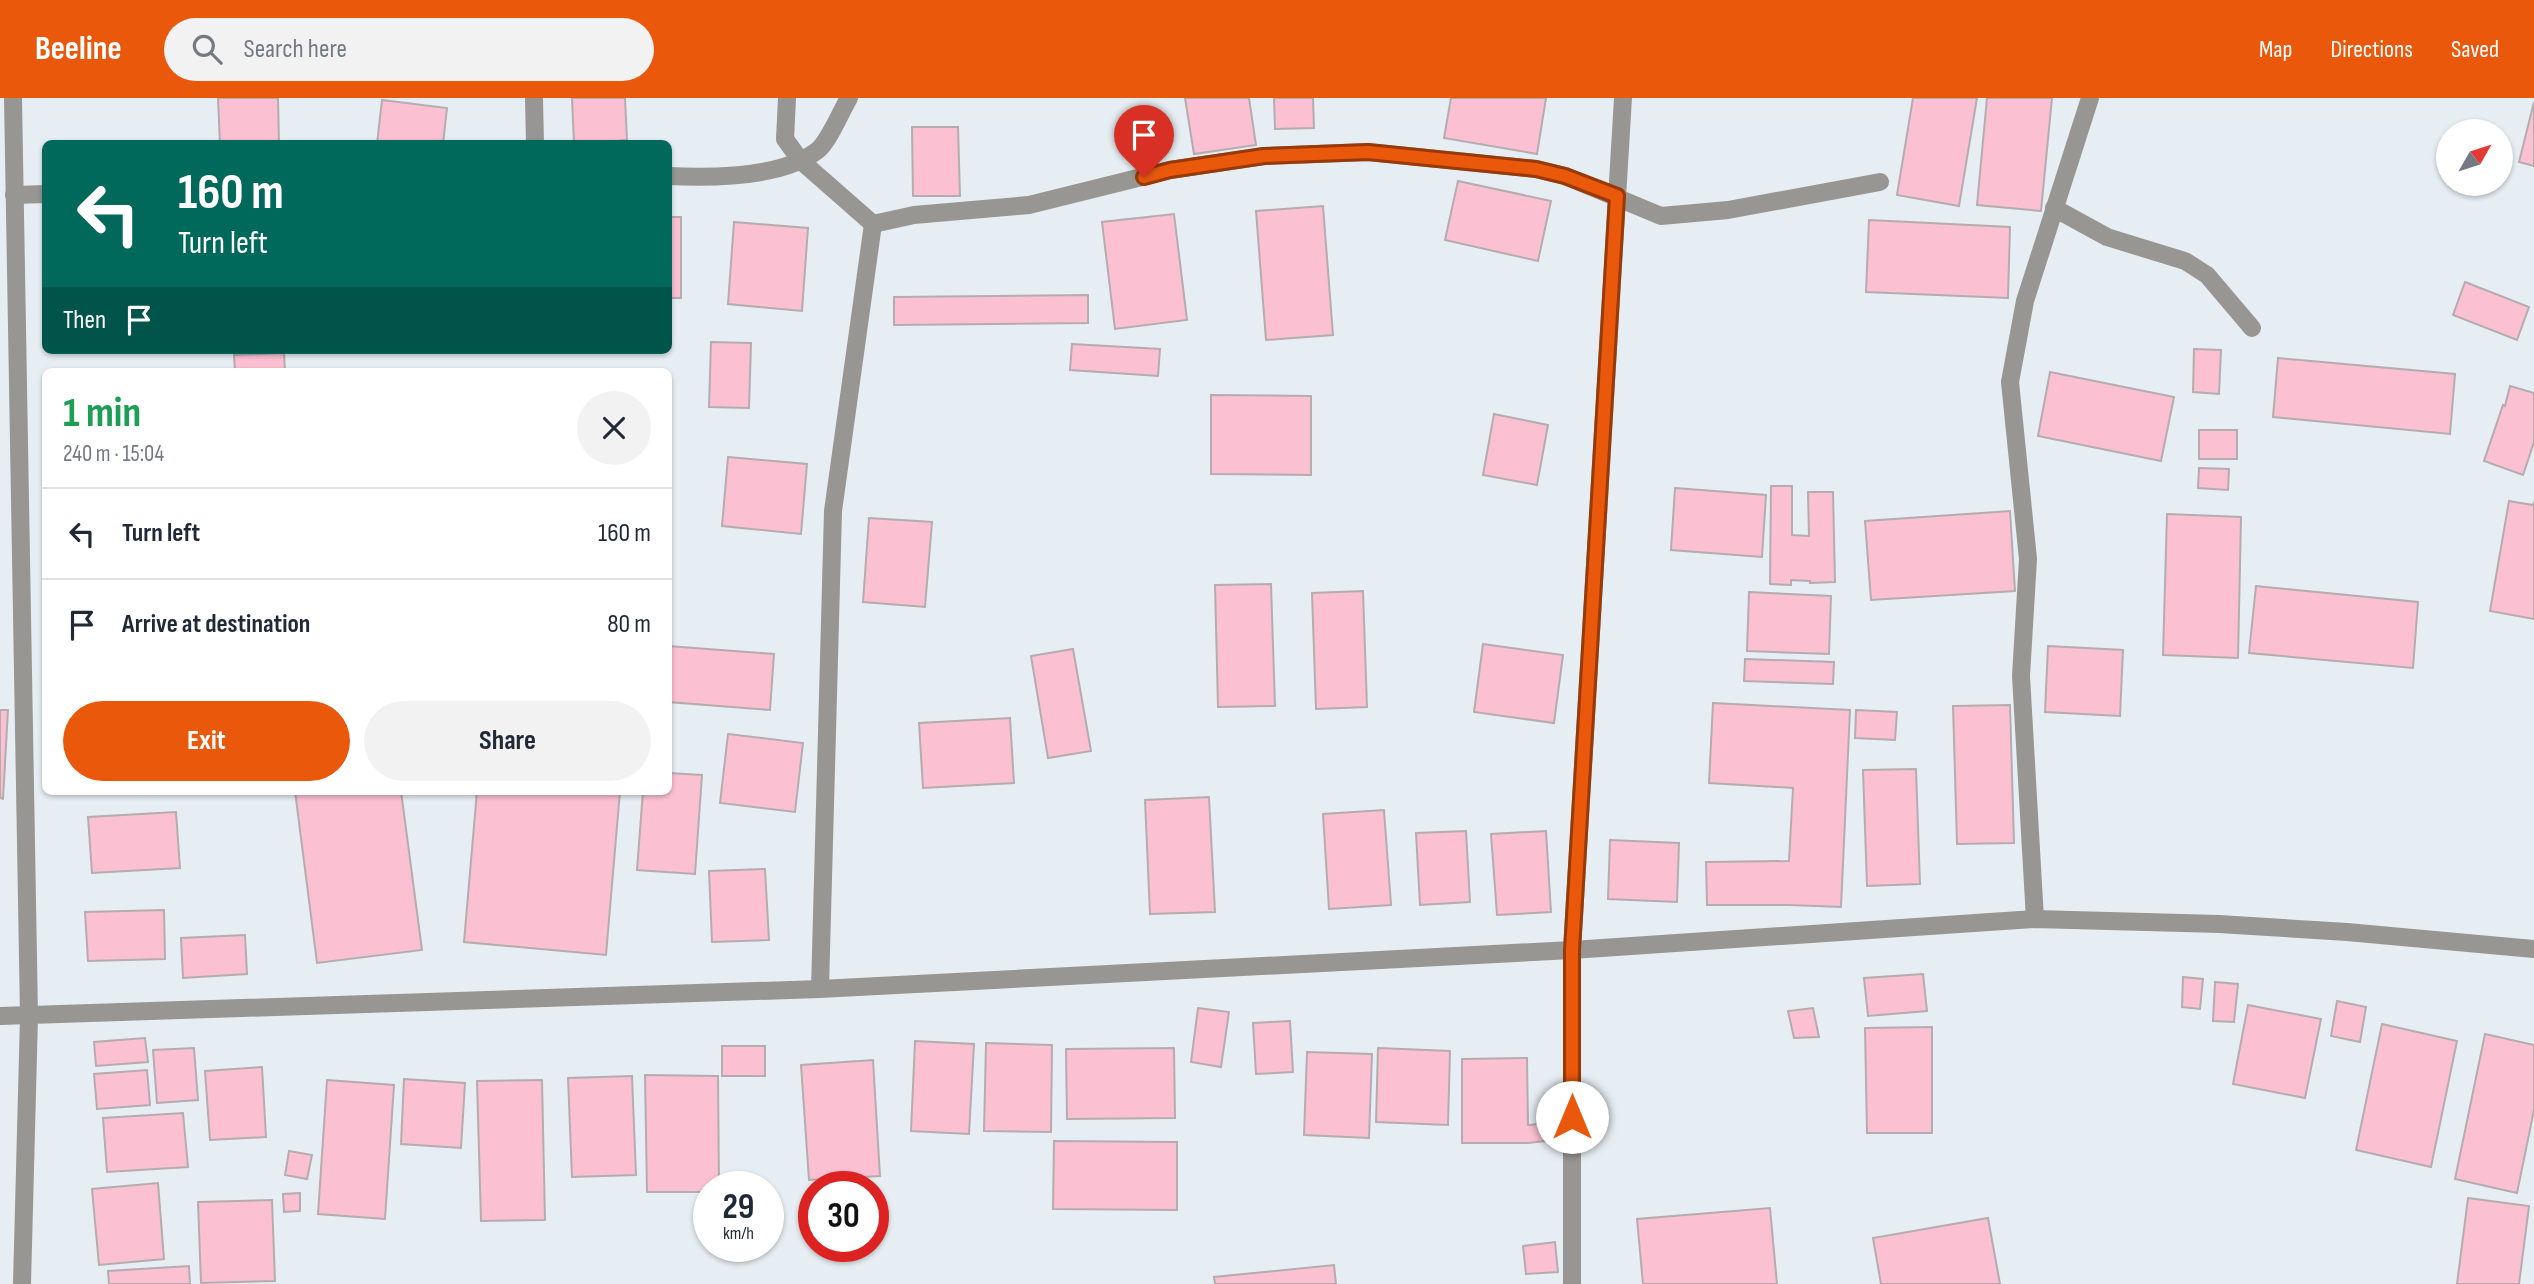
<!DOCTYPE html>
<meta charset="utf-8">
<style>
body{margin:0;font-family:"Sofia Sans Condensed",sans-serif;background:#f2f2f3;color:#1f2937;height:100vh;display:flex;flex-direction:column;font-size:26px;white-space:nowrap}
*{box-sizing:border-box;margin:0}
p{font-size:23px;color:#747a83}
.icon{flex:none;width:38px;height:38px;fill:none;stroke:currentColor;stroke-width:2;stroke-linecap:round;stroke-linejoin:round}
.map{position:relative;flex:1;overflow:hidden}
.drawer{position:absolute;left:42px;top:270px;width:630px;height:427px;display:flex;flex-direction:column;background:#fff;border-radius:10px;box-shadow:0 2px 5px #0004}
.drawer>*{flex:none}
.hud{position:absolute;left:42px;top:42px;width:630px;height:214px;border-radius:10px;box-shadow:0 2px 5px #0004;background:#00695c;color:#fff;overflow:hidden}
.needle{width:46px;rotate:51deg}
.controls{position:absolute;left:2436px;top:21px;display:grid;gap:14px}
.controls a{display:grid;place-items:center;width:77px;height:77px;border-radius:50%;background:#fff;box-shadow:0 2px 5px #0004;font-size:35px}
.speed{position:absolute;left:693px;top:1073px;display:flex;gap:14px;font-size:35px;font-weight:700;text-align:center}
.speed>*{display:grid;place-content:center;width:91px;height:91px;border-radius:50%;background:#fff;box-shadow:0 2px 5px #0004;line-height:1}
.speed small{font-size:18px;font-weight:400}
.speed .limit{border:10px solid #d22;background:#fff;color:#111}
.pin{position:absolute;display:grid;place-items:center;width:60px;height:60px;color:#fff;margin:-72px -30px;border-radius:50% 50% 50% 0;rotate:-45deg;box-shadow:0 0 7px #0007}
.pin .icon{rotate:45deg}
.me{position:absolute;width:77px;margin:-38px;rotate:0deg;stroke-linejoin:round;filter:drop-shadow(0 0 5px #0008)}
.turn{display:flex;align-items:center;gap:24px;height:147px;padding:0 21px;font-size:32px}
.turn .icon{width:91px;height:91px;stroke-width:2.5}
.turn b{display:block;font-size:49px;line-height:60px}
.then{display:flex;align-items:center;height:66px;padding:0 21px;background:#0003;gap:14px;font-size:26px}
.round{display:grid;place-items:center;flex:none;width:74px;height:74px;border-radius:37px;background:#f2f2f3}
.overview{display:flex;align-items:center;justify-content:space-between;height:119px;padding:0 21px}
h1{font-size:42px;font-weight:700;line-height:52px;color:#1e9e55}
.action{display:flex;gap:14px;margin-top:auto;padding:14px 21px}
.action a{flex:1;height:80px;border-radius:42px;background:#ea580c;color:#fff;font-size:28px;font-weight:700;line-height:80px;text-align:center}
.action a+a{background:#f2f2f3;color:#1f2937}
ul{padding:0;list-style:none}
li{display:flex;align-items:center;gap:21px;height:91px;padding:0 21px;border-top:2px solid #e0e1e3}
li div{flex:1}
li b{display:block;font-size:26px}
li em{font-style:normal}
header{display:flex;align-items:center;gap:42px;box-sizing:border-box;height:98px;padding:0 35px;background:#ea580c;color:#fff}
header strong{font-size:33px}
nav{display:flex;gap:38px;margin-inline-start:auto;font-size:24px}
.search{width:490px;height:63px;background:#f2f2f3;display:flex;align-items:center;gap:18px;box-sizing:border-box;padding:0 24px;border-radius:38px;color:#747a83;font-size:26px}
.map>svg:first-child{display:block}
.building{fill:#fcc0d3;stroke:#b4acae;stroke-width:2}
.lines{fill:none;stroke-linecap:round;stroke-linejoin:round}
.minor{stroke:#989693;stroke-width:18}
.route-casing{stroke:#983908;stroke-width:18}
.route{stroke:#ea580c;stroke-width:12}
</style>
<header>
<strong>Beeline</strong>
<div class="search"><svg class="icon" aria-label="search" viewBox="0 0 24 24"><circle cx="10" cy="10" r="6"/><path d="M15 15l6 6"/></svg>Search here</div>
<nav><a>Map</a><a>Directions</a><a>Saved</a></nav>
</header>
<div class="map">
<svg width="2534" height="1186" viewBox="0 0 2534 1186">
<rect width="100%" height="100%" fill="#e7eef3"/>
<g class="building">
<path d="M218,0H278L279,46H220Z"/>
<path d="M572,0H625L627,42L574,46Z"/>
<path d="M1185,0H1249L1256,47L1194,56Z"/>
<path d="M1274,0H1313L1314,30L1275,31Z"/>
<path d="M1451,0H1546L1537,56L1444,40Z"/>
<path d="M1913,0H1977L1959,108L1897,97Z"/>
<path d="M1987,0H2052L2041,113L1977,107Z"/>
<path d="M382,2L447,10L443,46H377Z"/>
<path d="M2534,4V68L2519,64Z"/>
<path d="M912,29H958L960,98H913Z"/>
<path d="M1458,83L1551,103L1538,163L1445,142Z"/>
<path d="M1323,108L1333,237L1266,242L1256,113Z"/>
<path d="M1174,116L1187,222L1115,231L1102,124Z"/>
<rect x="668" y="119" width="13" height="81"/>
<path d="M1869,122L2010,129L2008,200L1866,194Z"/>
<path d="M734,124L808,130L802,213L728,206Z"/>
<path d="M2465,184L2529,209L2517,242L2453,217Z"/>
<path d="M1088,197V225L894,227V199Z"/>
<path d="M711,244L751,245L749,310L709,309Z"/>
<path d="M1072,246L1160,251L1158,278L1070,272Z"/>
<path d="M2194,251L2221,252L2219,296L2193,294Z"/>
<path d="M284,255L285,273H235L234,257Z"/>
<path d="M2278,260L2455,276L2450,336L2273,319Z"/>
<path d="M2050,274L2174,299L2161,363L2038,338Z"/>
<path d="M2510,288L2534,295V344L2523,377L2484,363L2503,307L2505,308Z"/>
<path d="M1211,297L1311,298V377L1211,376Z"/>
<path d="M1494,316L1548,327L1537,387L1483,377Z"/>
<rect x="2199" y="332" width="38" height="29"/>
<path d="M728,359L807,366L801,436L722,428Z"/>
<path d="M2199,370L2229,371L2228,392L2198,390Z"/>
<path d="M1771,388H1792V437L1809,438L1808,394H1833L1835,484L1810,485V483L1791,482V487L1770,486Z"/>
<path d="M1675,390L1766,397L1762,459L1671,452Z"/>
<path d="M2509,403L2533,407L2534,404V521L2490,513Z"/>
<path d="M2010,413L2015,493L1871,502L1865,423Z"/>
<path d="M2167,416L2241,419L2238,560L2163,557Z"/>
<path d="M869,420L932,424L925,509L863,504Z"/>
<path d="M1271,486L1275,608L1218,609L1215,487Z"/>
<path d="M2256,488L2418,504L2413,570L2249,555Z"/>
<path d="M1363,493L1367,609L1316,611L1312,495Z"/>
<path d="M1749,494L1831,498L1829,556L1747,553Z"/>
<path d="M1483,546L1563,557L1554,625L1474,614Z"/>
<path d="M668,548L774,556L770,612L668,604Z"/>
<path d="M2048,548L2123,552L2120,618L2045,614Z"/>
<path d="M1073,551L1091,653L1048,660L1031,558Z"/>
<path d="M1745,561L1834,564L1833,586L1744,583Z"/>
<path d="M1713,605L1850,612L1841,809L1789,807H1707L1706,764L1789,763L1793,690L1709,685Z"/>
<path d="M2010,607L2014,745L1957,746L1953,608Z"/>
<path d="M0,612H8L3,701L0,700Z"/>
<path d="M1856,612L1897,614L1895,642L1855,640Z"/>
<path d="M1010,620L1014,685L923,690L919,625Z"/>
<path d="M728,636L803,645L795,714L720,705Z"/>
<path d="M1916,671L1920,786L1867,788L1863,672Z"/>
<path d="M668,675L702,677L695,776L637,772L643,693H668Z"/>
<path d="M295,693H401L422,852L317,865Z"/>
<path d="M477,693H620L606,857L464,844Z"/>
<path d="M1209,699L1215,814L1150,816L1145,702Z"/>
<path d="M1384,712L1391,807L1329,811L1323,716Z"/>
<path d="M176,714L180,770L92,775L88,719Z"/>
<path d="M1466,733L1470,804L1420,807L1416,735Z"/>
<path d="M1546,733L1551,814L1497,817L1491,736Z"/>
<path d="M1610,742L1679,745L1677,804L1608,801Z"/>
<path d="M765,771L769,842L712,844L709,773Z"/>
<path d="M164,812L165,861L88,863L85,814Z"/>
<path d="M245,837L247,876L183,880L181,840Z"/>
<path d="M1923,876L1927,913L1868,918L1864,880Z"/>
<path d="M2183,879L2203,881L2200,911L2182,909Z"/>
<path d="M2215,884L2238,886L2234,924L2213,923Z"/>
<path d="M2337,903L2366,909L2360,944L2331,938Z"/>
<path d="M2248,907L2321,921L2305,1000L2233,986Z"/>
<path d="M1198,910L1229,914L1221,969L1191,964Z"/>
<path d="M1813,910L1819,939L1794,940L1788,913Z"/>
<path d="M1290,923L1293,974L1256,976L1253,925Z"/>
<path d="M2382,926L2457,943L2431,1069L2356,1052Z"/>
<path d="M1932,929V1035H1867L1865,930Z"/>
<path d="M2485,936L2534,947V1012L2517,1095L2455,1081Z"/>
<path d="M145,940L148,964L96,968L94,944Z"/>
<path d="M915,943L974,946L969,1036L911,1033Z"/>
<path d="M986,945L1052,947L1051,1034L984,1033Z"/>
<rect x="722" y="948" width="43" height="30"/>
<path d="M194,950L198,1002L157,1005L153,952Z"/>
<path d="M1174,950L1175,1020L1067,1021L1066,951Z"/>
<path d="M1378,950L1450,953L1448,1027L1376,1024Z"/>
<path d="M1307,954L1372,956L1369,1040L1304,1037Z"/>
<path d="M1527,960L1528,1027L1552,1025L1553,1042L1528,1045H1462V961Z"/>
<path d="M873,962L880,1078L809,1082L801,967Z"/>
<path d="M262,969L266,1039L210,1042L205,973Z"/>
<path d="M147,972L150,1007L97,1011L94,976Z"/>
<path d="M645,977L718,978L719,1088H709V1094H647Z"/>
<path d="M632,978L636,1077L572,1079L568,980Z"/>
<path d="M404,981L465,985L461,1050L401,1046Z"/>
<path d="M327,982L394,987L385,1121L318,1116Z"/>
<path d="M542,982L545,1122L481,1123L477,983Z"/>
<path d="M183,1015L188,1069L107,1074L103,1020Z"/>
<path d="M1054,1043L1177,1044V1112L1053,1111Z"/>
<path d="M289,1053L312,1057L307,1081L285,1077Z"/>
<path d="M158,1085L164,1161L99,1167L92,1091Z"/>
<path d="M300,1095V1113L284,1114L283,1096Z"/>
<path d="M2468,1100L2529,1108L2519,1186H2457Z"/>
<path d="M272,1102L275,1183L201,1185L198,1104Z"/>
<path d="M1770,1110L1777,1186H1643L1637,1121Z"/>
<path d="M1988,1120L2000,1186H1881L1873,1140Z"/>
<path d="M1555,1144L1558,1174L1526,1176L1523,1148Z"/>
<path d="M1334,1167L1336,1186H1215L1214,1179Z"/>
<path d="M189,1168L190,1186H109L108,1173Z"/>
</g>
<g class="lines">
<g class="minor">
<path d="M13,0L29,918L22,1186"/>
<path d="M534,0L535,46"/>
<path d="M787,0L785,41L800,62L873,126"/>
<path d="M668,78C711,80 783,80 818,52C829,43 841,13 849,0"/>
<path d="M14,97L46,96"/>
<path d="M2054,110L2107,139L2185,163L2207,177L2252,230"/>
<path d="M873,126L914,117L1029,107L1170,72L1264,58L1368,54L1536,71L1565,78L1661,118L1728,112L1880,84"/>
<path d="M2035,821L2021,578L2028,461L2010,284L2025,203L2090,0"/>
<path d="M820,891L833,413L873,126"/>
<path d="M0,918L820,891L1572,852L2035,821L2219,826L2347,834L2534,851"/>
<path d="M1572,1186V852L1623,0"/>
</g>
</g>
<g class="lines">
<defs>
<path id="route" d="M1144,79L1170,72L1264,58L1368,54L1536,71L1565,78L1617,98L1572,852V1019"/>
</defs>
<use href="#route" class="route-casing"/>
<use href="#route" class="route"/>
</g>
</svg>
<div class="controls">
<a><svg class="needle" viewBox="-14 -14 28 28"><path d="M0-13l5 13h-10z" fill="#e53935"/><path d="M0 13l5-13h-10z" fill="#747a83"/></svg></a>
</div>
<div class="speed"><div>29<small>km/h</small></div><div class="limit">30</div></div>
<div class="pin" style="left:1144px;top:79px;background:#d93025"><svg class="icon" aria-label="arrive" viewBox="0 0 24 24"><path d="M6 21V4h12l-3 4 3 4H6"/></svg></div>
<svg class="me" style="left:1572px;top:1019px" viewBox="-20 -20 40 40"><circle r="19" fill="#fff"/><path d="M0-13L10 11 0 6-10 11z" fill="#ea580c"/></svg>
<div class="hud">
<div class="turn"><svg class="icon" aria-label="left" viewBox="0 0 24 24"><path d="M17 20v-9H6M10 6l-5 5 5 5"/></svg><div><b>160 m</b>Turn left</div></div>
<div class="then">Then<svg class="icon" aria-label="arrive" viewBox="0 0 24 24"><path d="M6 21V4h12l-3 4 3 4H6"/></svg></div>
</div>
<section class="drawer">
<div class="overview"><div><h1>1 min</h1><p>240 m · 15:04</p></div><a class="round"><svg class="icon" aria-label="close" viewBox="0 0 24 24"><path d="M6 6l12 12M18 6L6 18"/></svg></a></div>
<ul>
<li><svg class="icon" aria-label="left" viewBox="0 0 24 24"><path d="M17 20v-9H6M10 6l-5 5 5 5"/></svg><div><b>Turn left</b></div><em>160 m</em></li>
<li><svg class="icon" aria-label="arrive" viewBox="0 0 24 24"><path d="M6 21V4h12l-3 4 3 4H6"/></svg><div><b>Arrive at destination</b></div><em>80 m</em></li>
</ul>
<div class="action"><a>Exit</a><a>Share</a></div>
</section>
</div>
